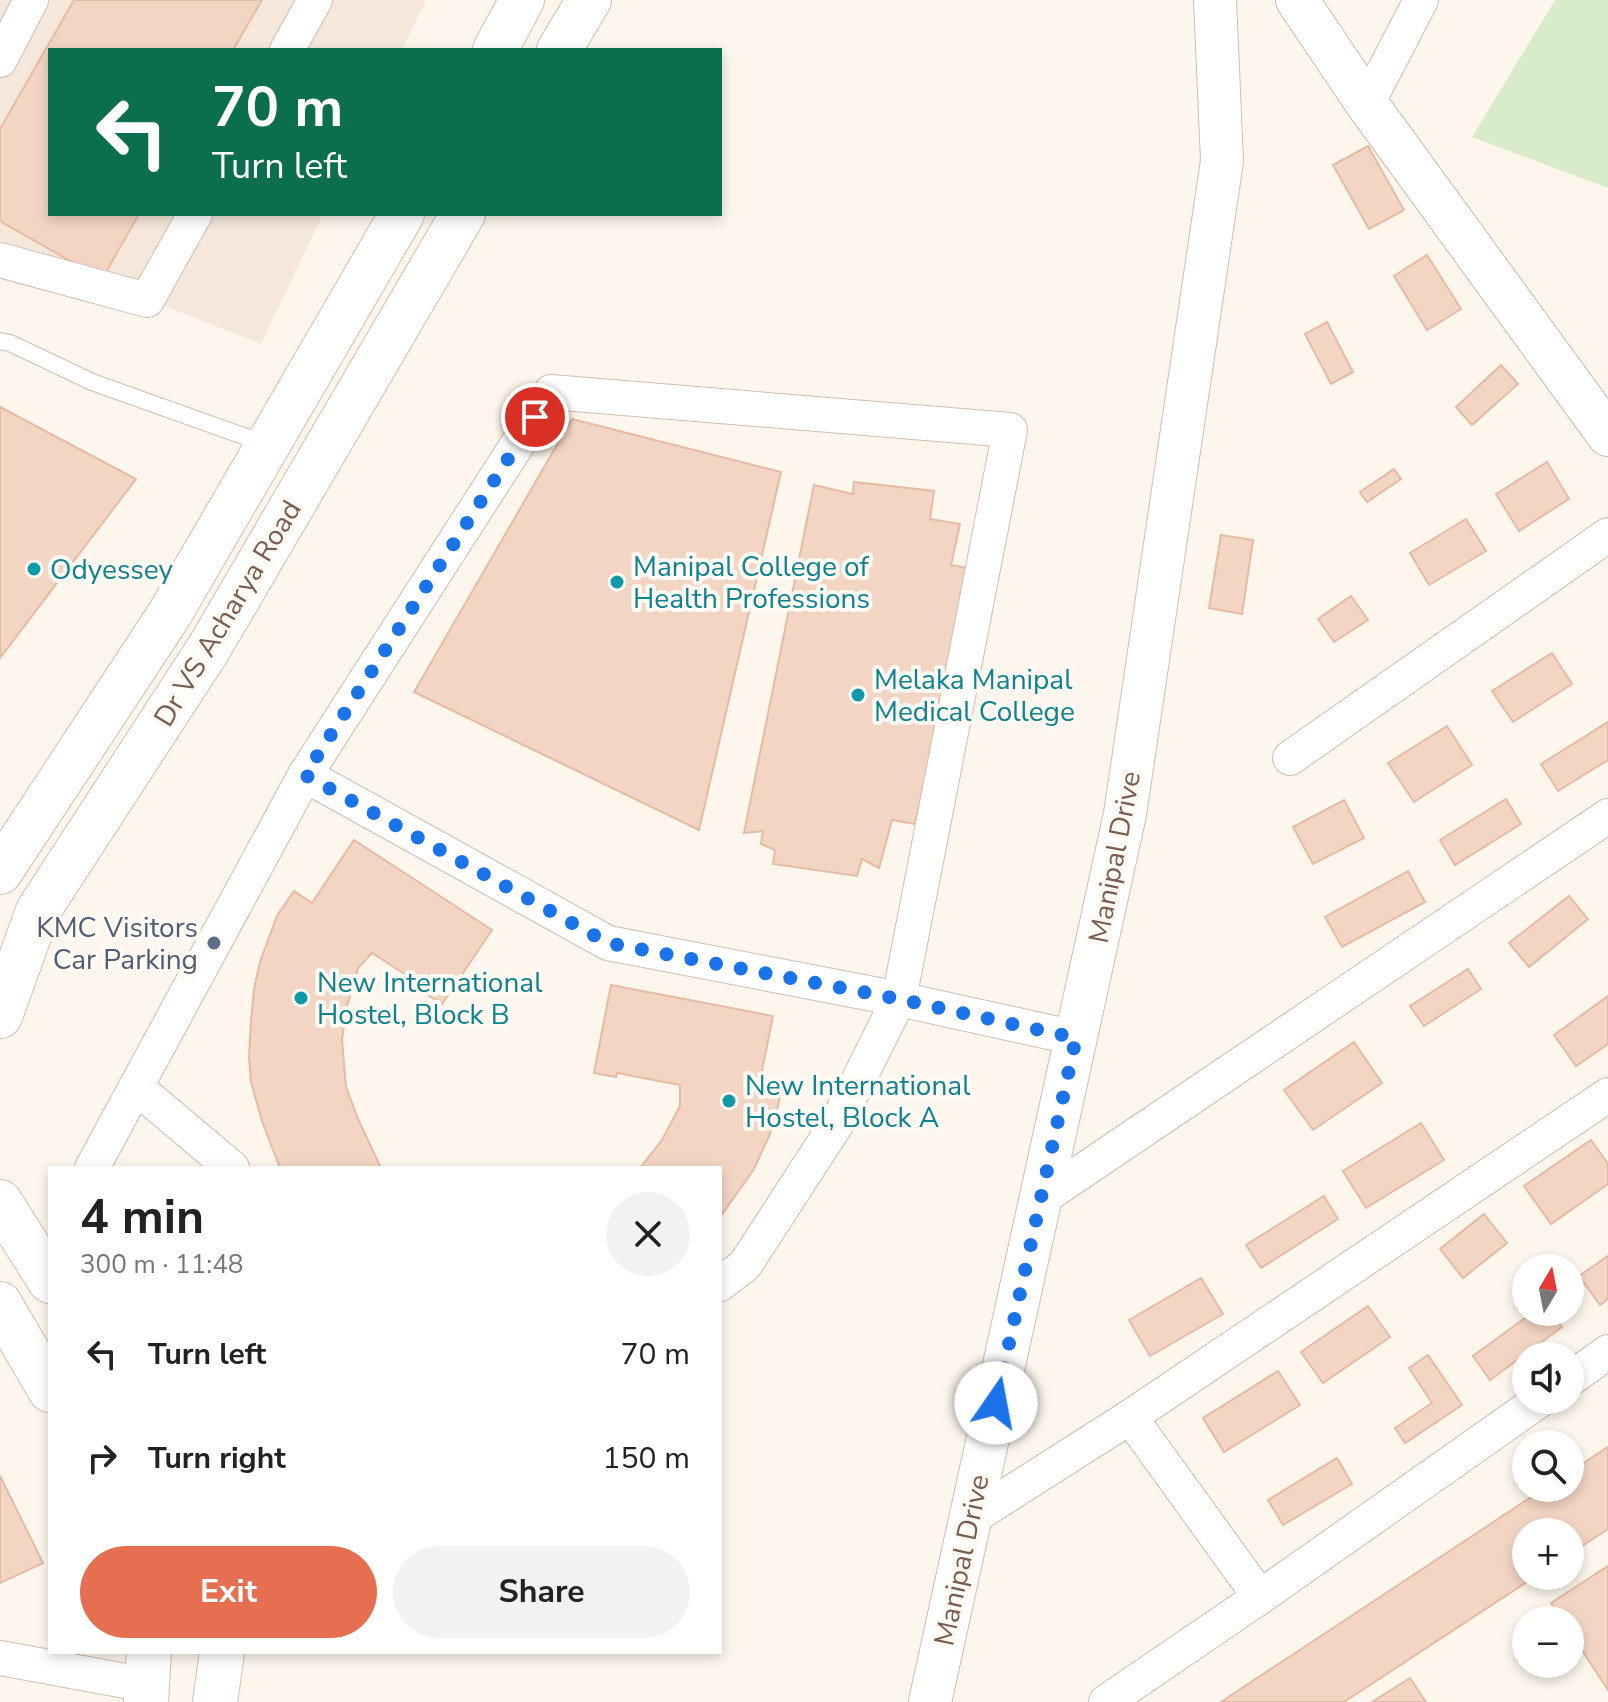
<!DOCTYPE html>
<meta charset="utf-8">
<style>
body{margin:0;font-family:"Nunito Sans",sans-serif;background:#f2f2f2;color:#222;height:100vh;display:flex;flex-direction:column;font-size:30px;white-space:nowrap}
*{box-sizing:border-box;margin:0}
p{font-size:26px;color:#767676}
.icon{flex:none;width:44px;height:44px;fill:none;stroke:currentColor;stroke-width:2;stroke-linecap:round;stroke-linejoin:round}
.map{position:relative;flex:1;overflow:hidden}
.sheet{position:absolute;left:48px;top:1166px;width:674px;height:488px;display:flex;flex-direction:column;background:#fff;border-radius:0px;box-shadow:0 4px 12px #0003}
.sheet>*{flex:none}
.top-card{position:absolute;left:48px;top:48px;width:674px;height:168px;border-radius:0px;box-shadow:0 4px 12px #0003;background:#0b6e4f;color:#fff;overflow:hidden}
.needle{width:52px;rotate:10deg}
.tools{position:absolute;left:1512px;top:1254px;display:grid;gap:16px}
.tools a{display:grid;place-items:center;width:72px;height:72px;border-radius:50%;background:#fff;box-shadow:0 4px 12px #0003;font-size:40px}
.pin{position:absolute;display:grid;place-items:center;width:68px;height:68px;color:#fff;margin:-34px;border:4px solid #fff;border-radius:50%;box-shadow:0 2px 8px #0007}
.me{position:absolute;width:88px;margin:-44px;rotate:12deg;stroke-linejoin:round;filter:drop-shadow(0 0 6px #0008)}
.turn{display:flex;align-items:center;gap:28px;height:168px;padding:0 32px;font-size:36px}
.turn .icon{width:104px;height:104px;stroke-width:2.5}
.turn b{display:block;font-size:56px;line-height:68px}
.round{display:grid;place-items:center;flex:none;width:84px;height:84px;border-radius:42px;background:#f2f2f2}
.headline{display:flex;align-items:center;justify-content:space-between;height:136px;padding:0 32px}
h1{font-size:48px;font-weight:700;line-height:60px}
.action{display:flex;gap:16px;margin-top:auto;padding:16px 32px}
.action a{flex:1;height:92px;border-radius:48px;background:#e76f51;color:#fff;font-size:32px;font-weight:700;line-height:92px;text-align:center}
.action a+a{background:#f2f2f2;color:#222}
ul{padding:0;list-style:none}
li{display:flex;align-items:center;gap:24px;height:104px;padding:0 32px}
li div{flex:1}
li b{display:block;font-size:30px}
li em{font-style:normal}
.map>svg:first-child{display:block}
.residential{fill:#f5e8da}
.green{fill:#d8ecc9}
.building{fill:#f3d5c3;stroke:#e6bba3;stroke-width:2}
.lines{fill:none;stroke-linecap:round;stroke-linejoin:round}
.service-casing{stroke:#d1beb0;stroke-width:18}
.minor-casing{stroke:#d1beb0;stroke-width:36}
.tertiary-casing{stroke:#d1beb0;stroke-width:44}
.secondary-casing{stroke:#d6c0b0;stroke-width:46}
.service{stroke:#fff;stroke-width:16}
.minor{stroke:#fff;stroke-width:34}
.tertiary{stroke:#fff;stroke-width:42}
.secondary{stroke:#fff;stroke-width:44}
.route{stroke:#1a73e8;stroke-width:14;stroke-dasharray:0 25.2}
.culture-dot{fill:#0f9aa8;stroke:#fffaf3;stroke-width:3}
.service-dot{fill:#5c6f8a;stroke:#fffaf3;stroke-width:3}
.labels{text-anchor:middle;stroke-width:8;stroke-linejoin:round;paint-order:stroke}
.culture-label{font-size:28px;fill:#0d838f;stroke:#fffaf3;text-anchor:start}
.street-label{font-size:28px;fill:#7a5c4d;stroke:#fffaf3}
.service-label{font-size:28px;fill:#4e5e75;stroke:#fffaf3;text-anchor:end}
</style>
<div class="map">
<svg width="1608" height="1702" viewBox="0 0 1608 1702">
<rect width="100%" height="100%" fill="#fdf6ec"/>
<path class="residential" d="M0,0H426L402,50H50V214H323L261,344L0,241Z"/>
<path class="green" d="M1555,0H1608V188L1472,137Z"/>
<g class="building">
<path d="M74,0H262L233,50H50V214H139L102,279L0,221V129Z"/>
<path d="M1368,146L1404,210L1369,229L1333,165Z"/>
<path d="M1427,255L1461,309L1427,330L1394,276Z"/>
<path d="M1327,322L1353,372L1331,384L1305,334Z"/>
<path d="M1501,365L1518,384L1472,425L1456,407Z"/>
<path d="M0,407L136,479L0,658Z"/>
<path d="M572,419L781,472L699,830L414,692Z"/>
<path d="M1547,462L1569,499L1519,531L1496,494Z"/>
<path d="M1394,469L1401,479L1367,502L1360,492Z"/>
<path d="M854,482L934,491L930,519L960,524L951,565L972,569L915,824L892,820L879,868L862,859L857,876L773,864L775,850L761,844L763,831L744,833L814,485L853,494Z"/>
<path d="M1466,519L1486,551L1429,585L1410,553Z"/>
<path d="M1221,535L1253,540L1242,614L1209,608Z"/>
<path d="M1351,596L1368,620L1334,642L1318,619Z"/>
<path d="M1552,653L1572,684L1513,722L1492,691Z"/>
<path d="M1608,722V760L1558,791L1541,764Z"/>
<path d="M1447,726L1472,765L1414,802L1388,763Z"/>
<path d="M1506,799L1521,824L1455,865L1440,840Z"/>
<path d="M1344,800L1364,838L1313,864L1293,827Z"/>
<path d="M354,840L492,930L442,1004L423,992L426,988L372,953L358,968L347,1006L342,1039L346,1087L358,1119L381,1168H280L262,1121L251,1082L249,1057L251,1021L254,989L260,962L277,916L294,891L312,903Z"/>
<path d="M1408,871L1425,902L1342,947L1325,917Z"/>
<path d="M1569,896L1588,919L1529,967L1509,943Z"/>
<path d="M1468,969L1481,989L1424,1026L1410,1006Z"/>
<path d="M611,985L773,1016L758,1091L780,1096L774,1125L754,1169L720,1217V1168H640L662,1140L680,1106V1085L617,1073L616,1077L594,1073Z"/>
<path d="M1608,996V1044L1576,1066L1554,1035Z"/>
<path d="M1354,1042L1382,1083L1313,1130L1284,1090Z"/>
<path d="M1421,1123L1444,1160L1366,1208L1343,1171Z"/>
<path d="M1591,1140L1608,1164V1184L1551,1224L1524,1186Z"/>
<path d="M1324,1196L1338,1219L1261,1268L1246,1245Z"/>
<path d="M1484,1214L1507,1243L1463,1278L1440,1249Z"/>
<path d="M1608,1256V1299L1600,1305L1579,1276Z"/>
<path d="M1201,1278L1223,1314L1150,1356L1129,1320Z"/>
<path d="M1368,1306L1390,1337L1323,1383L1301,1352Z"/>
<path d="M1533,1312H1551L1562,1327L1490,1380L1473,1356Z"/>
<path d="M1428,1355L1462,1405L1405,1443L1395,1428L1432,1403L1409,1368Z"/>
<path d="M1278,1371L1300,1405L1224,1452L1203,1418Z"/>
<path d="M1608,1447V1529L1570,1554V1532H1526V1576H1536L1344,1702H1221L1545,1488H1570V1472Z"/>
<path d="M1337,1458L1352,1484L1283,1525L1268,1500Z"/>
<path d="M0,1476L43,1563L0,1583Z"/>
<path d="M1608,1566V1690L1570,1632V1620H1562L1551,1603Z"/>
<path d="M1410,1678L1426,1702H1372Z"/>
</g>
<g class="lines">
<defs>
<path id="service" d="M0,341L10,343L92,382L266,444"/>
<g id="minor">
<path d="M287,50L315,0"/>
<path d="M0,60L31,0"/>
<path d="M1367,104L1421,0"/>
<path d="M0,260L147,300L195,214"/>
<path d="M1290,758L1608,535"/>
<path d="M305,775L551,392L1010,430L899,999L837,1123L745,1265L720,1284"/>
<path d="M136,1087L232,1168"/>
<path d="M92,1168L305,775L608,943L899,999L1076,1038"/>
<path d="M1041,1199L1608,816"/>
<path d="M1570,1379L1608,1352"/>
<path d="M1540,1400L1260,1597L1130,1417L1608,1095"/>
<path d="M970,1519L1130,1417"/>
<path d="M0,1658L147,1685"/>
<path d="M1106,1702L1260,1597"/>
</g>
<g id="tertiary">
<path d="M1297,0L1367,104L1608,435"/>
<path d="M930,1702L1125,814L1222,161L1215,0"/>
</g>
<g id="secondary">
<path d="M495,50L522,0"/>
<path d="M559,50L589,0"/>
<path d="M0,872L169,615L402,214"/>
<path d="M0,1016L38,911L209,648L463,214"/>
<path d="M0,1202L50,1281"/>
<path d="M0,1304L50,1390"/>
<path d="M146,1702L149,1652"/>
<path d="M215,1702L222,1652"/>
</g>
</defs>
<use href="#service" class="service-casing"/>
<use href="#minor" class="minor-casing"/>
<use href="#tertiary" class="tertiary-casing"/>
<use href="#secondary" class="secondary-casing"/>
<use href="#service" class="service"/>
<use href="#minor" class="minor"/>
<use href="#tertiary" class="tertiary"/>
<use href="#secondary" class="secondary"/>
</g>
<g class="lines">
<path class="route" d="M535,417L305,775L608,943L899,999L1076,1038L996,1403"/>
</g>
<g class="culture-dot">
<circle cx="34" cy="569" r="8"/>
<circle cx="617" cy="582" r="8"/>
<circle cx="858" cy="695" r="8"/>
<circle cx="301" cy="998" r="8"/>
<circle cx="729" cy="1101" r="8"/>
</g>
<circle class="service-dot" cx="214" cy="943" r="8"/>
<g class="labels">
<g class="culture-label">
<text x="633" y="576">Manipal College of<tspan x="633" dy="32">Health Professions</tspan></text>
<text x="50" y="579">Odyessey</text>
<text x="874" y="689">Melaka Manipal<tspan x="874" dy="32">Medical College</tspan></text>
<text x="317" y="992">New International<tspan x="317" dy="32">Hostel, Block B</tspan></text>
<text x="745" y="1095">New International<tspan x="745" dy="32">Hostel, Block A</tspan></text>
</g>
<g class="street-label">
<text transform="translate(227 613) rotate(-59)" y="10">Dr VS Acharya Road</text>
<text transform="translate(1114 857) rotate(-79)" y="10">Manipal Drive</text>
<text transform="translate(961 1560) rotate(-78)" y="10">Manipal Drive</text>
</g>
<g class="service-label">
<text x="198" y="937">KMC Visitors<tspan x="198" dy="32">Car Parking</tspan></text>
</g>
</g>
</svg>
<div class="tools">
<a><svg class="needle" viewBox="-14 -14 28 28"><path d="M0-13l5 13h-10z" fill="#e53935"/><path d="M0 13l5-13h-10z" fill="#767676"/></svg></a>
<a><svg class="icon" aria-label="sound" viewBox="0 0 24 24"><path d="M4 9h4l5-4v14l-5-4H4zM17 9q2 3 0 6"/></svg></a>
<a><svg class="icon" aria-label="search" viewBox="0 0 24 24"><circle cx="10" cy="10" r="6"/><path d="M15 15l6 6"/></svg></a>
<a>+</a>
<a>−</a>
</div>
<div class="pin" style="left:535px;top:417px;background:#d93025"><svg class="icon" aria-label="arrive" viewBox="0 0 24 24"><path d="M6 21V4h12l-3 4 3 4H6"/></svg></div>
<svg class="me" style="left:996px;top:1403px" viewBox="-20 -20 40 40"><circle r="19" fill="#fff"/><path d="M0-13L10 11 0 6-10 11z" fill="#1a73e8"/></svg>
<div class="top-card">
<div class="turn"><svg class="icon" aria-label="left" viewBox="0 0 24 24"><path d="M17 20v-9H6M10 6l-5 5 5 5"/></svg><div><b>70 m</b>Turn left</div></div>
</div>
<section class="sheet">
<div class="headline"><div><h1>4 min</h1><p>300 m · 11:48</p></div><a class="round"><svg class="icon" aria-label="close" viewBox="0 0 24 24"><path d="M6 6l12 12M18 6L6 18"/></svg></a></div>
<ul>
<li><svg class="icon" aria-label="left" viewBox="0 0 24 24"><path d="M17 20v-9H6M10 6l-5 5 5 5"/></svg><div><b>Turn left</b></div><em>70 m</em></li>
<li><svg class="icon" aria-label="right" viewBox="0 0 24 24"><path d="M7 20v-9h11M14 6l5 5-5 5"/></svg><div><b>Turn right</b></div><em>150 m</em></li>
</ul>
<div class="action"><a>Exit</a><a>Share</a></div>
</section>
</div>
